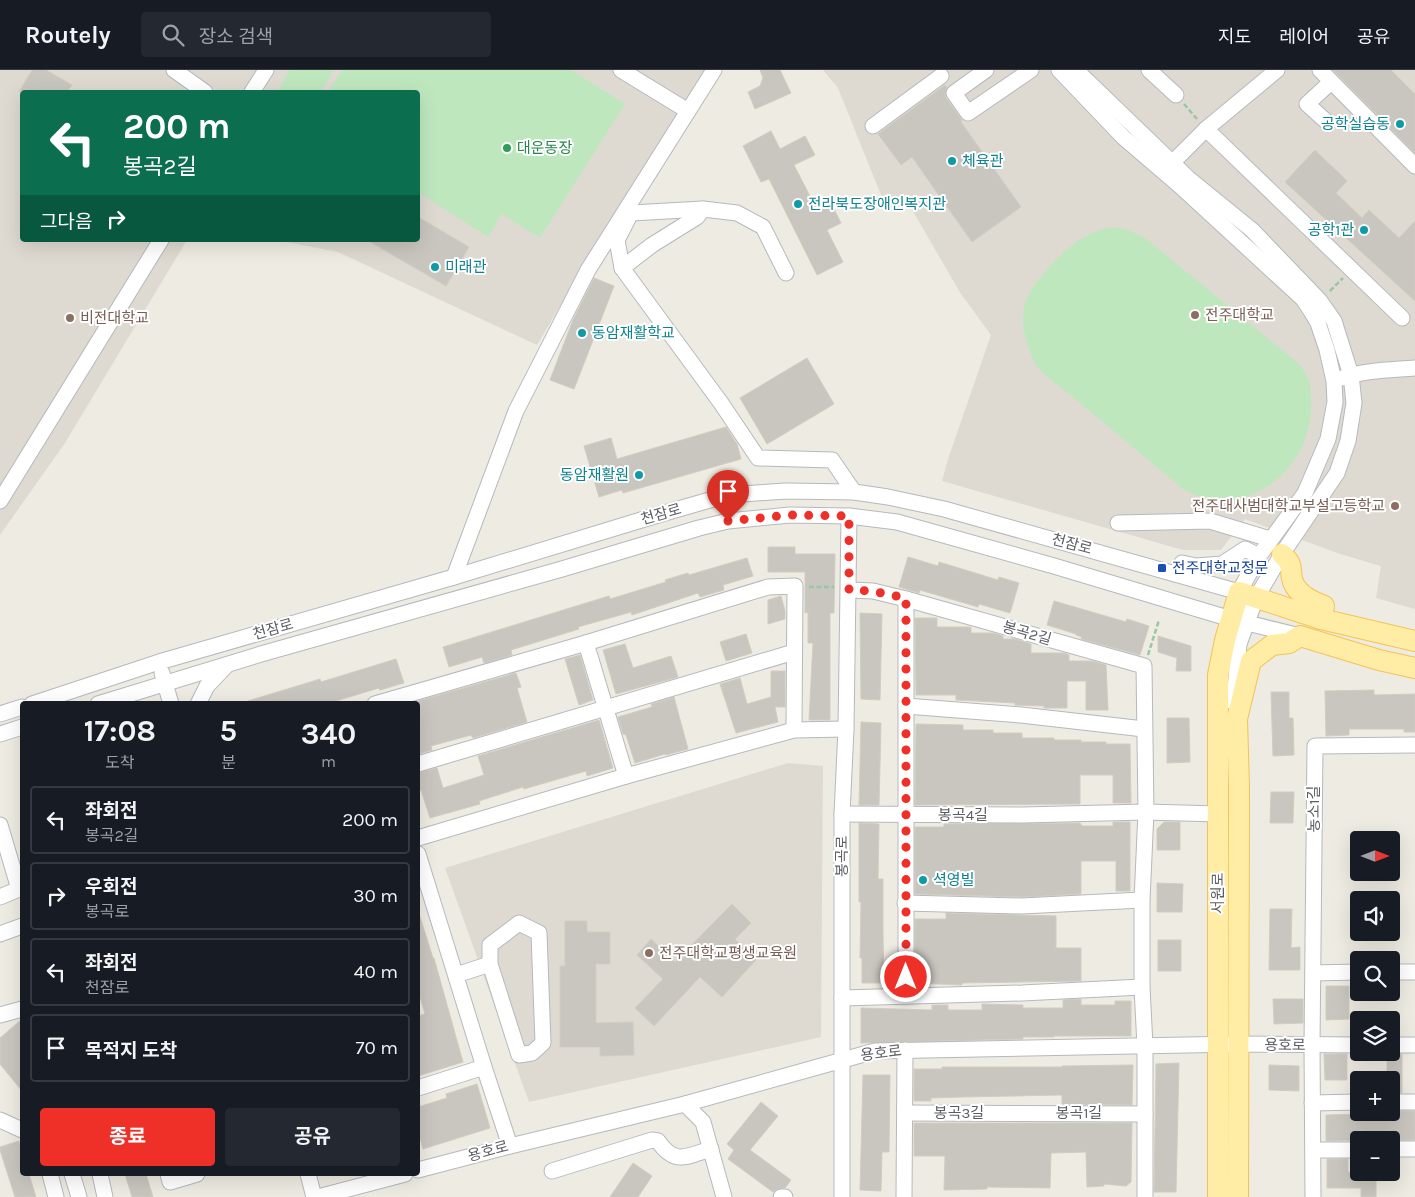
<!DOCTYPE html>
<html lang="ko">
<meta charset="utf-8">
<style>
body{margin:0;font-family:Karla,"Noto Sans KR",sans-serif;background:#242831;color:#f1f3f6;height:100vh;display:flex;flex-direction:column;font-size:19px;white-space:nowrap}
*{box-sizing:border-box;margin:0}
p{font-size:16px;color:#9ea1a6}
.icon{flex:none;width:28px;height:28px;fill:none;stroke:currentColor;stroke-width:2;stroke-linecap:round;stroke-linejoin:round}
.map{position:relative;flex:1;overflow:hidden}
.side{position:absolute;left:20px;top:631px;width:400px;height:475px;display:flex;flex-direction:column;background:#171b24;border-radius:5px;box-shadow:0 5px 20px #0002}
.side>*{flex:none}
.banner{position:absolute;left:20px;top:20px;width:400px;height:152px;border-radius:5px;box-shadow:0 5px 20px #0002;background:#0b6e4f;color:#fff;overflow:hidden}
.needle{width:32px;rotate:90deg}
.controls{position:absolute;left:1350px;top:761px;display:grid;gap:10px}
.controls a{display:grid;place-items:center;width:50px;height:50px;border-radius:5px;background:#171b24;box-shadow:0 5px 20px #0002;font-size:25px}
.pin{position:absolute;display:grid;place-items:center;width:42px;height:42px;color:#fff;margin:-51px -21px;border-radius:50% 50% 50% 0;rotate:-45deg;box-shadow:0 0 5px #0007}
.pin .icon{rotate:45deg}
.me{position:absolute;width:55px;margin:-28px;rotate:0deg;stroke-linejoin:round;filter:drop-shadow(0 0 4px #0008)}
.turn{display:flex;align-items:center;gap:18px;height:105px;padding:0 20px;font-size:22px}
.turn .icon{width:65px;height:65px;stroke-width:2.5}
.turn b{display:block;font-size:35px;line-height:42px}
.then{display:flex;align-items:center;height:48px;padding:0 20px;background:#0003;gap:10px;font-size:19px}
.eta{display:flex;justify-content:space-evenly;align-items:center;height:85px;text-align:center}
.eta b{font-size:30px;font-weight:700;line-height:35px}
.button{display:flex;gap:10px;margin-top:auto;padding:10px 20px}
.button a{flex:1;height:58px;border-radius:5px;background:#ee3028;color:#fff;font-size:20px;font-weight:700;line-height:58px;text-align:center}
.button a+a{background:#242831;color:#f1f3f6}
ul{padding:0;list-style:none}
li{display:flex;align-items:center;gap:15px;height:68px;margin:0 10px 8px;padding:0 10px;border:2px solid #363941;border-radius:5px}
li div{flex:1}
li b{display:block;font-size:19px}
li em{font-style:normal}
header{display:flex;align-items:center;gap:30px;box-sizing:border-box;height:70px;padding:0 25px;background:#171b24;border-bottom:1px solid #363941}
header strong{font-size:24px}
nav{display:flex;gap:28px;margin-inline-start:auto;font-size:18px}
.search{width:350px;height:45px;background:#242831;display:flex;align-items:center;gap:12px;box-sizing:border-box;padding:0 18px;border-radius:5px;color:#9ea1a6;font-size:19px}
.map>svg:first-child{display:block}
.education{fill:#dedad1}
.green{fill:#bfe7be}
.building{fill:#c9c6bf;stroke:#d3ccc0}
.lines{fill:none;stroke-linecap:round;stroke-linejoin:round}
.minor-casing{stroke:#b5b9bd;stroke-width:17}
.major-casing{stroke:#f5c254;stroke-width:22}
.path{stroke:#96c8a3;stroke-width:2.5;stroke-dasharray:5 2.5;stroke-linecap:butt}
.minor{stroke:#fff;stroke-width:15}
.major{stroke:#ffeda6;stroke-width:20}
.route{stroke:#ee3028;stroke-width:9;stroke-dasharray:0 16.2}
.culture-dot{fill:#0f9aa8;stroke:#fff;stroke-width:2}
.leisure-dot{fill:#2e9e5b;stroke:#fff;stroke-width:2}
.education-dot{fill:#8d6e63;stroke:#fff;stroke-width:2}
.transit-dot{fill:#1a4fb4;stroke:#fff;stroke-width:2}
.labels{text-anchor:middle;stroke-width:4;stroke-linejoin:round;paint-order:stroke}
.culture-label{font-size:15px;fill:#0d838f;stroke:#fff;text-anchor:start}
.leisure-label{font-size:15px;fill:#27864d;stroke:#fff;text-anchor:start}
.education-label{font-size:15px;fill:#785e54;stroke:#fff;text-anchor:start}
.street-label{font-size:15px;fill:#5b5f64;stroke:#fff}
.transit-label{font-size:15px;fill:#164399;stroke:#fff;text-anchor:start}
</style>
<header>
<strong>Routely</strong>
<div class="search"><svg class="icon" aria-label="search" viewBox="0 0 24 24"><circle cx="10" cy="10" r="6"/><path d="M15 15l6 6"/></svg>장소 검색</div>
<nav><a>지도</a><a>레이어</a><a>공유</a></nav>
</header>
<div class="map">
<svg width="1415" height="1127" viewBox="0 0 1415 1127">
<rect width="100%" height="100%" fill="#eeebe2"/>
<g class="education">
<path d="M0,0H707L569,221L537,275L338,182L276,170H418V22H22V170H187L65,373L0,465Z"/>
<path d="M823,0H1415V539L1376,528L1381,496L1340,484L1245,449L1221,480H1183L942,411L948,389L991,265L961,224L907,131L887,140L838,18Z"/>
<path d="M788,693L823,696L821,967L529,1032L445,798Z"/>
</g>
<g class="green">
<path d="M290,0H334L321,22H277Z"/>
<path d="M342,0H571L625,34L540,168L502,144L488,167L418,122V22H328Z"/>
<path d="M1115,157L1128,160L1145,168L1298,293C1301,297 1305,301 1307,306C1311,314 1311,326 1311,336C1311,389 1267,435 1212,429C1202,428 1192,424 1183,419C1147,389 1111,359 1075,329C1064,319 1043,306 1035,294C1032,287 1029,279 1027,272C1018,243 1024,226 1044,203C1063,181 1085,160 1115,157Z"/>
</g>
<g class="building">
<path d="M32,0H46L72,15L67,22H19Z"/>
<path d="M760,0H780L791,23L755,39L748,22L760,16L763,8Z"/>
<path d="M1333,0H1391L1415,24V83Z"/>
<path d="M945,15L947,18L945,23L946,28L962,50L961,52L1021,137L972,172L912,87L901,95L878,64Z"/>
<path d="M771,61L780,79L805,66L815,85L794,95L816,138L830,131L841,153L827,160L843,192L817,205L769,109L761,112L743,76Z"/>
<path d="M1315,80L1347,111L1336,123L1362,148L1369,140L1399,168L1415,151V231L1285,112Z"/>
<path d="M418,147L469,177L446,216L367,170H418Z"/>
<path d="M594,208L614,216L574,319L550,310L573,250Z"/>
<path d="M807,288L834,334L767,374L740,328Z"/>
<path d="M726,357L737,374L741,389L623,423L622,420L599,427L584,376L611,368L617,389Z"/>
<path d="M768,477H795V484H835L834,543H830V650H809L813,573H808V542L805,543V502H768Z"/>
<path d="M908,487L938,496L939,492L998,510L999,507L1019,513L1010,543L979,534L978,537L920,520L919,523L899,517Z"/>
<path d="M747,488L753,506L723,515L724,520L700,527L698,523L632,545L631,542L578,557L579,559L511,580L512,585L484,593L482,587L449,597L443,577L609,526L610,529L666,512L665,510L688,503L689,505Z"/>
<path d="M781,526L785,541V549L768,554V530Z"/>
<path d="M1054,531L1126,552L1127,549L1149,556L1140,585L1081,569L1082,567L1076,565V564L1047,555Z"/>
<path d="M860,543L882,544L880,630L861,629Z"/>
<path d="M915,548H937V557H971V563H993L1003,566V569H1015L1031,574V583H1064L1069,585V591H1092L1106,595L1108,640H1086V611H1067V638H1044V636L1015,635V633L956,630V625H916Z"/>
<path d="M746,564L752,583L726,591L720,572Z"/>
<path d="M1158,566L1191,576V601H1176L1177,588L1158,582Z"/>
<path d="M625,574L633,598L671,586L678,607L616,624L603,580Z"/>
<path d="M580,585L593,630L579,635L565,589Z"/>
<path d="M396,589L404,613L380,620L379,618L326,634H249L248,631L320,609L321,612Z"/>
<path d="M771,601H785V637H775L778,652L736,663L720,614L740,608L747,634L771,627Z"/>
<path d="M516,603L521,617L517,618L527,652L473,668L471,665L431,676L432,680L418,684V631Z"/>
<path d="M1374,620V625L1415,624V662H1404V659H1349V665L1326,666L1325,621Z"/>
<path d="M1271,622H1289V648H1293L1294,685L1273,686Z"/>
<path d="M674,627L688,679L666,685L665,684L635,693L626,665L623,664L618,647L652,637L651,634Z"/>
<path d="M1167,648H1189L1190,692L1167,693Z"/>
<path d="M599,650L613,698L587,706L586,701L524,719L523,717L479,731L480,734L430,748L421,720L419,721L418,714V703L437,698L443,718L484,705L478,686Z"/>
<path d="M861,652L881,653L879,735H859Z"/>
<path d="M916,654L963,655V660H993V663H1022V668H1054V670H1081V672H1106V674H1130L1131,733H1113V705H1080V734L915,735Z"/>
<path d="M1271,722H1294L1293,753H1270Z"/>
<path d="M1113,752H1130V821H1116V791H1081V824L1022,827L915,824V757H944V754L1080,753L1082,756H1113Z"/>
<path d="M1164,752H1180V780H1157V759Z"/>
<path d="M859,753L879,754L878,809H883V864L884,913H862V888H860L861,832H859Z"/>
<path d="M1157,813L1183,814L1182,842H1157Z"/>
<path d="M732,834L751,853L735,869L756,890L722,927L700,907L654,956L635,938L663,909L637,885L651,869L675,892Z"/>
<path d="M1270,839H1292L1291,878L1300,877V900H1269Z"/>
<path d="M946,843L1056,846V878H1081V911L962,913V915L915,913V849H946Z"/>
<path d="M418,847H420L433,888H434L463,992L418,1006V946L425,944L418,920Z"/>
<path d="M565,851H587V862H610V894H596V953L633,952L634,985L600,986V977H560V896H565Z"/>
<rect x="1158" y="870" width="23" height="31"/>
<path d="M1326,916H1349V949L1326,950Z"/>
<path d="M1081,929V935H1115V931H1131V966H1054V967H1023V969L861,973V938L932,940V935H948V940H982V934L1023,935V938H1063V930Z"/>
<path d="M1273,929H1303V953L1274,954Z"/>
<path d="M22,949V1021L0,994V968Z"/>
<path d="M1387,983L1402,984V1023H1391V1010H1387Z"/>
<path d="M1324,984H1347V1010H1325Z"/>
<path d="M1179,993L1176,1122H1154L1156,994Z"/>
<path d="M1133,995L1132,1035L1062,1034V1025L962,1027L931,1028V1031H914V999H942V997H1062V996Z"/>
<path d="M1269,995L1299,996V1021L1269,1020Z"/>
<path d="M863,1005H890L889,1082H882L881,1121L860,1120Z"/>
<path d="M477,1014L490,1058L423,1079L418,1061V1037L447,1028L446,1024Z"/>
<path d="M761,1032L778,1046L750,1080L791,1110L785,1118L777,1119L773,1122L728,1089L734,1080L727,1074Z"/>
<path d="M1391,1041H1415V1070L1326,1071V1045L1360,1044V1042Z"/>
<path d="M914,1053H1132L1131,1112L1126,1116L1104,1114V1116L1087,1117L1086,1082L1051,1083L1050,1118L987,1117V1119L944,1120L945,1086H914Z"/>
<path d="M19,1071L22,1083V1104H29L36,1127H15L0,1080V1077Z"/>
<path d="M1327,1089H1348V1102H1376V1127H1361V1118H1327Z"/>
<path d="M633,1093L652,1106L638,1127H610Z"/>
<path d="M125,1104H146L153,1127H132Z"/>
</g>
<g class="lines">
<defs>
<g id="minor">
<path d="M174,0L205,22"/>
<path d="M621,0L688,41"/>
<path d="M986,0L954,23L968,43L1031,0"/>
<path d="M1076,0L1188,108L1252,160L1320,231L1334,251L1351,305L1354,333L1348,371L1337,403L1282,484L1256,528L1239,574L1234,633"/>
<path d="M1149,0L1176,25"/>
<path d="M1320,0L1415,96"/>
<path d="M252,22L266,0"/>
<path d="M1328,53L1307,34L1331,12"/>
<path d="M873,56L941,6"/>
<path d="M1206,59L1402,248"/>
<path d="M1165,100L1206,59L1277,0"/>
<path d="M622,198L652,175L697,147L703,139"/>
<path d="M786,203L763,157L737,143L703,139L631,143L617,170L622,198L721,333L758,388L832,390L854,422"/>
<path d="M1342,308C1365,300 1391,300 1415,298"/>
<path d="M0,431L161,170"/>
<path d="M1118,453L1210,451L1270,469"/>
<path d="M1175,504L1182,493L1196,496L1222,494L1245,479L1259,486"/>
<path d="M454,507L516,341L588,200L714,0"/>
<path d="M849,520L873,521L906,529L1144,596L1146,742L1142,830V917L1145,976V1127"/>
<path d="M586,573L626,706"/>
<path d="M162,603L171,634"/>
<path d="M32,634L159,592L454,507L651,447L727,425L786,421L854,422L888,427L944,439L1239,522L1259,486L1305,423L1328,369L1335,332L1334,311L1327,280L1318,253L1311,241L1303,229L1179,115L1123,67L1059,0"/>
<path d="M98,634L261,584L562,499L699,458L728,451L790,445L849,446L897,452L1054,496L1231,549L1300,566"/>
<path d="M198,634L207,616L227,595"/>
<path d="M375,634L586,573L768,517L795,516L794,660"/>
<path d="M906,636L1021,645L1144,659"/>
<path d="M0,644L22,637"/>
<path d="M0,664L22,657"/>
<path d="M418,694L794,582"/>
<path d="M842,744L1022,745L1146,742L1218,744"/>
<path d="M0,755L19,819L0,827"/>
<path d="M418,768L626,706L794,660L846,659"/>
<path d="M418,784L484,997L510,1076"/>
<path d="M905,833L1022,836L1142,830"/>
<path d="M0,864L22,856"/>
<path d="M1391,902H1415"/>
<path d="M1313,903L1359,902"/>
<path d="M456,905L490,894V875L519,853L539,863L543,973L532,983L519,985L490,894"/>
<path d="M906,926V529"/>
<path d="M842,928L1022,923L1142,917"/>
<path d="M0,945L22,939"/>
<path d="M1391,975H1415"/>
<path d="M418,1018L484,997"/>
<path d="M1391,1032H1415"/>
<path d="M1312,1033L1359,1032"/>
<path d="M685,1034L703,1052L724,1127"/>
<path d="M905,1043L1145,1044"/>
<path d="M0,1050L22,1060"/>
<path d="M1391,1079H1415"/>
<path d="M1313,1080H1359"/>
<path d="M418,1100L510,1076L685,1034L875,981L1239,974L1359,975"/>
<path d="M552,1101L652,1070L658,1071C675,1096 687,1086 711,1079"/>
<path d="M50,1104L56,1127"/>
<path d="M72,1104L79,1127"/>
<path d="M100,1104L105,1127"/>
<path d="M168,1104L170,1112L197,1104"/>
<path d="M308,1104L314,1127"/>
<path d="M318,1127L405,1104"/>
<path d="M781,1127H785"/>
<path d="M842,1127V744L846,659L849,446"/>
<path d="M904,1127L905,980"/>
<path d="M1313,1127L1312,975L1315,676L1415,675"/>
</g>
<g id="major">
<path d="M1282,484C1296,498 1288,497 1293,512C1298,525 1312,531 1324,536L1321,549"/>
<path d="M1218,1127V605L1225,570L1239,522L1321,549L1415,571"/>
<path d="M1238,1127L1239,717L1237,649L1251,591L1272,575L1289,573L1300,566L1379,590L1415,598"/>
</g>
</defs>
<use href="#minor" class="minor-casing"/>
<use href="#major" class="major-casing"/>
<g class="path">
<path d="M1184,34L1197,49"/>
<path d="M1330,221L1343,208"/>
<path d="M809,517H834"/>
<path d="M1148,585L1159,550"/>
</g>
<use href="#minor" class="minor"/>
<use href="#major" class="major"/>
</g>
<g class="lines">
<path class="route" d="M728,451L790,445L849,446V520L872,521L906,528V907"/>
</g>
<g class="culture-dot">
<circle cx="1400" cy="54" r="5"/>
<circle cx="952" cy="91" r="5"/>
<circle cx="798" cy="134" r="5"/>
<circle cx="1364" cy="160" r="5"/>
<circle cx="435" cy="197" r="5"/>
<circle cx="582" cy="263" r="5"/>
<circle cx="639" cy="405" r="5"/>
<circle cx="923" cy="810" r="5"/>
</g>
<circle class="leisure-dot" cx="507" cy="78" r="5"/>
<g class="education-dot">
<circle cx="1195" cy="245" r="5"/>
<circle cx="70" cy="248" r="5"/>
<circle cx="1395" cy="436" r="5"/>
<circle cx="649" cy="883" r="5"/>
</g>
<rect class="transit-dot" x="1157" y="493" width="10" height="10" rx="2.5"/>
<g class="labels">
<g class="culture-label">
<text x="1390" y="59" text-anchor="end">공학실습동</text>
<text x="962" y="96">체육관</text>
<text x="808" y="139">전라북도장애인복지관</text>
<text x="1354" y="165" text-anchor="end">공학1관</text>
<text x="445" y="202">미래관</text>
<text x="592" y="268">동암재활학교</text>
<text x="629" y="410" text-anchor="end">동암재활원</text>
<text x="933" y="815">셕영빌</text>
</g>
<g class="leisure-label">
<text x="517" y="83">대운동장</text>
</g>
<g class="education-label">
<text x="1205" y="250">전주대학교</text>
<text x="80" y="253">비전대학교</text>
<text x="1385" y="441" text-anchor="end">전주대사범대학교부설고등학교</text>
<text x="659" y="888">전주대학교평생교육원</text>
</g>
<g class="street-label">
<text transform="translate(661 444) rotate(-16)" y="5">천잠로</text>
<text transform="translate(1072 474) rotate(15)" y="5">천잠로</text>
<text transform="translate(273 559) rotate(-16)" y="5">천잠로</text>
<text transform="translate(1027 563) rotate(16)" y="5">봉곡2길</text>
<text transform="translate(1314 739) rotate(-90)" y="5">농소1길</text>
<text x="963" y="750">봉곡4길</text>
<text transform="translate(842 786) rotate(-90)" y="5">봉곡로</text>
<text transform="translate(1218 823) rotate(-90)" y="5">서원로</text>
<text transform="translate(1285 975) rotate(1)" y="5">용호로</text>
<text transform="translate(881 983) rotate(-7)" y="5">용호로</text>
<text x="959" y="1048">봉곡3길</text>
<text x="1079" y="1048">봉곡1길</text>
<text transform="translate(488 1081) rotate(-15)" y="5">용호로</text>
</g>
<g class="transit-label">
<text x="1172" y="503">전주대학교정문</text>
</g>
</g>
</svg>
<div class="controls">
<a><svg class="needle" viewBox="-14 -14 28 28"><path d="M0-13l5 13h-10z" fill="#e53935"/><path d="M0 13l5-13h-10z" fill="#9ea1a6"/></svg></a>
<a><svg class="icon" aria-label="sound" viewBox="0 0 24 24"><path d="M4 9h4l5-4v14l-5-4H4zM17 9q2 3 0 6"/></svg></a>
<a><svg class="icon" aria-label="search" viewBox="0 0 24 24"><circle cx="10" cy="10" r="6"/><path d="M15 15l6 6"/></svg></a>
<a><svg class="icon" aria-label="layers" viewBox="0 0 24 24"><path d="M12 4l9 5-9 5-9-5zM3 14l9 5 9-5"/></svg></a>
<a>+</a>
<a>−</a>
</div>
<div class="pin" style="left:728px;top:451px;background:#d93025"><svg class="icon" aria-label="arrive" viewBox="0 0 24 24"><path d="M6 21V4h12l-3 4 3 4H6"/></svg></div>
<svg class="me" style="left:906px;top:907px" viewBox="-20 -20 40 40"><circle r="17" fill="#ee3028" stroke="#fff" stroke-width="3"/><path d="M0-11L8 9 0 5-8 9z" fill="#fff"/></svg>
<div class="banner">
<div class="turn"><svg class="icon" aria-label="left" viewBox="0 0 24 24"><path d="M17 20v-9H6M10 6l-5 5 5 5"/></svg><div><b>200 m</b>봉곡2길</div></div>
<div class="then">그다음<svg class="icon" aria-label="right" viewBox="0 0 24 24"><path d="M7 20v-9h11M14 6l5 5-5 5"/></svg></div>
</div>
<section class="side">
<div class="eta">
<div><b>17:08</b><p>도착</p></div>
<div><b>5</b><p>분</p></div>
<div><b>340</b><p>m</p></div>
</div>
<ul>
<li><svg class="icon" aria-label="left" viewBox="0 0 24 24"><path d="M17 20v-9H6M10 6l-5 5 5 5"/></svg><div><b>좌회전</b><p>봉곡2길</p></div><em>200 m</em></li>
<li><svg class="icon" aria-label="right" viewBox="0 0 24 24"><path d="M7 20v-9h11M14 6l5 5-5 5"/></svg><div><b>우회전</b><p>봉곡로</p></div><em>30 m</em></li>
<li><svg class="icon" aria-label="left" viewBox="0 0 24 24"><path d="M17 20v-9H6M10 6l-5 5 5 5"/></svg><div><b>좌회전</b><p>천잠로</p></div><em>40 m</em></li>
<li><svg class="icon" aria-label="arrive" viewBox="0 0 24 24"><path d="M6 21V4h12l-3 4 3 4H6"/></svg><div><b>목적지 도착</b></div><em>70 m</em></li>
</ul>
<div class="button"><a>종료</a><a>공유</a></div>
</section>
</div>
